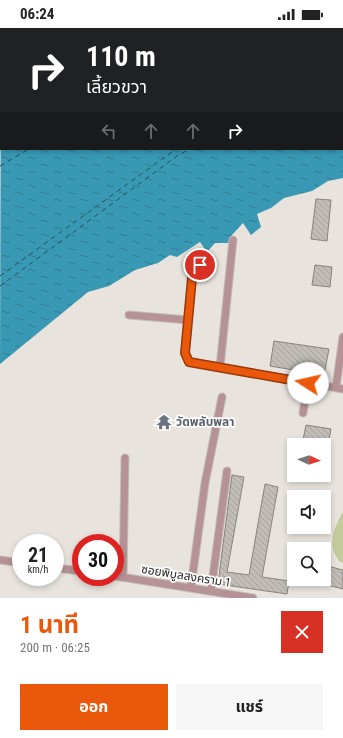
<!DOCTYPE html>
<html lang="th">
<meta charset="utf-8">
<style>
body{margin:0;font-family:"Roboto Condensed","Noto Sans Thai",sans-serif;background:#f6f6f6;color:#222;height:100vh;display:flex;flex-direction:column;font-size:15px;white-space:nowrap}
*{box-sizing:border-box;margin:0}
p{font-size:13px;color:#767676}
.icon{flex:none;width:22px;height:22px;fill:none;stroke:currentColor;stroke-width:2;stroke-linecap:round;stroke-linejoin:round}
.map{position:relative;height:570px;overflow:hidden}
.drawer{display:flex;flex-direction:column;background:#fff;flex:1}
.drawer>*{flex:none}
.hud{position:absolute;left:0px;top:0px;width:343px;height:122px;box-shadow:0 2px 6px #0003;background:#202124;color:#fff;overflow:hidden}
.needle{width:26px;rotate:94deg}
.controls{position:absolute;left:287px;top:410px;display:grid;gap:8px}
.controls a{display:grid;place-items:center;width:44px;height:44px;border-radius:0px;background:#fff;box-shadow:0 2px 6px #0003;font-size:20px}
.speed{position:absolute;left:12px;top:506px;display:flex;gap:8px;font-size:20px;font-weight:700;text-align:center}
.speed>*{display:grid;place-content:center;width:52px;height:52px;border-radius:50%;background:#fff;box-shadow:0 2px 6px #0003;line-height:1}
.speed small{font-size:10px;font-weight:400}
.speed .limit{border:6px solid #d22;background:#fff;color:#111}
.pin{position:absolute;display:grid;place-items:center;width:34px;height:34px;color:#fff;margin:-17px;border:2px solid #fff;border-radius:50%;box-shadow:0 1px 4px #0007}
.me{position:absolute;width:44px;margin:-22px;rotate:280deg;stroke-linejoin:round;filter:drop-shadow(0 0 3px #0008)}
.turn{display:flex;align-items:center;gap:14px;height:84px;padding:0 20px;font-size:18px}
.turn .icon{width:52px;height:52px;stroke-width:2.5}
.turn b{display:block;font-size:28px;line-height:34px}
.lanes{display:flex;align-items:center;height:38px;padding:0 20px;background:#0003;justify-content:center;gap:20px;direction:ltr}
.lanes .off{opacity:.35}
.round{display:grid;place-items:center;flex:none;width:42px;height:42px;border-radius:0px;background:#f6f6f6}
.summary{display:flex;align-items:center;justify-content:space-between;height:68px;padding:0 20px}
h1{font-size:24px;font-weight:700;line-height:30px;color:#ea580c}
.primary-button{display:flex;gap:8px;margin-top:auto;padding:8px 20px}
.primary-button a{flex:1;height:46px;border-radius:0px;background:#ea580c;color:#fff;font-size:16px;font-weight:700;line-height:46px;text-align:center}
.primary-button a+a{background:#f6f6f6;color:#222}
.status{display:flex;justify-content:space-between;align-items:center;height:28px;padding:0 20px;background:#fff;direction:ltr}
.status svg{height:11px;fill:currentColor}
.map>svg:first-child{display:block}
.garden{fill:#c2cb99}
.water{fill:url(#water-ripples)}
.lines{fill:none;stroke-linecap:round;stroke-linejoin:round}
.ferry{stroke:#264f5c;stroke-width:1;stroke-dasharray:5 4;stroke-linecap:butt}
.building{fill:url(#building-back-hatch);stroke:#87837d}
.street-casing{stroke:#c2beb8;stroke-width:9}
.street{stroke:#b69296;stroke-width:7}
.route-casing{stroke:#983908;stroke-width:10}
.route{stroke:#ea580c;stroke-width:7}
.labels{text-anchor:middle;stroke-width:3.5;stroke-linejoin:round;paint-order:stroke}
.worship-label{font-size:12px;font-weight:bold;fill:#5b616d;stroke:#fff;text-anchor:start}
.street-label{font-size:12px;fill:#2b2927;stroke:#fff}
</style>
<div class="status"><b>06:24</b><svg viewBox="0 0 49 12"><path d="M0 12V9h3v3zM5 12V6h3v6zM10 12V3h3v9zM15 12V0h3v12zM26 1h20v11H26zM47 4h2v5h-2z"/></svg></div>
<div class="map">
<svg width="343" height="570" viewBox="0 0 343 570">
<defs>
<pattern id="water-ripples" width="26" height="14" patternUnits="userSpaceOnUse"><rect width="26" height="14" fill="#3999b5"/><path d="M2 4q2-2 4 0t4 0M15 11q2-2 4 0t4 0" fill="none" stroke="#307d93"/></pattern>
<pattern id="building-back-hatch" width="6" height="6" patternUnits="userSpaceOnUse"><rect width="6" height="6" fill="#c1bdb6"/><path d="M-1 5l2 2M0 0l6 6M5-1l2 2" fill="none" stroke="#a6a29c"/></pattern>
</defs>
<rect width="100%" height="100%" fill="#e8e3dc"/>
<path class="garden" d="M343,483V535L339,533C326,513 334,503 343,483Z"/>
<path class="water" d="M22,0H343V150L328,153L312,163L284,170L271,180L257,186L261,199L251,207L243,195L232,207L229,215H215L207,224L200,214L177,229L170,227L158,235L135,242L109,258L88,264L0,336L1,20V121H342V1Z"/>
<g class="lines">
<g class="ferry">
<path d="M237,1L240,0"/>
<path d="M342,31L343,30"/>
<path d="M342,37H343"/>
<path d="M0,138L29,121"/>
<path d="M0,248L176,121"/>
<path d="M0,258L177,128L190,121"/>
</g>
</g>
<g class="building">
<path d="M316,171L331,172L327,213L311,211Z"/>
<path d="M315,237L332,239L330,259L312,257Z"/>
<path d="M274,313L329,321L324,347L270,338Z"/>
<path d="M306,397L331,401L328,417H302Z"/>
<path d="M232,447L244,449L227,544L249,547L265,456L278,459L262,549L289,553L287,566L218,556Z"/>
<path d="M327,538L343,542V561L323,556Z"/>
</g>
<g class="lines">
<defs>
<g id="street">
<path d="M200,237L193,243L192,250L185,325L189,334L343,361"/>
<path d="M129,287L188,292"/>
<path d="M220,339L233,212"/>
<path d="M336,359L343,309"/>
<path d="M303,385L308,355"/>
<path d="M0,532L21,535"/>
<path d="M55,540L81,543"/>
<path d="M115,548L253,570"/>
<path d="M123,549L125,430"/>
<path d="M191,559L205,455L222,369"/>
<path d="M211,563L227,443"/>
</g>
</defs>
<use href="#street" class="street-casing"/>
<use href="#street" class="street"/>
</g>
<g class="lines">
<defs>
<path id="route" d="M200,237L193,243L192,250L185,325L189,334L308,355"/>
</defs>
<use href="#route" class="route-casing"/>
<use href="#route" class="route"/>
</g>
<defs>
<symbol id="temple-bare" viewBox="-9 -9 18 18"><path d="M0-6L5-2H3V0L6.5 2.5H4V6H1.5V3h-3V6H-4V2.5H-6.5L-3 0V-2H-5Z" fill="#6b7280" stroke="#fff" stroke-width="2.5" paint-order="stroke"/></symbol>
</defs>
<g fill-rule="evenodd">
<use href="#temple-bare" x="153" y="383" width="22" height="22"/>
</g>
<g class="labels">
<g class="worship-label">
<text x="176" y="398">วัดพลับพลา</text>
</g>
<g class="street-label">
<text transform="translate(186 548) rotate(9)" y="4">ซอยพิบูลสงคราม 1</text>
</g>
</g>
</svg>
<div class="controls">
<a><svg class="needle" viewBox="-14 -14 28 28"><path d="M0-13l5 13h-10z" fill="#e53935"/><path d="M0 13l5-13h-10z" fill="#767676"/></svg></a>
<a><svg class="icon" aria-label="sound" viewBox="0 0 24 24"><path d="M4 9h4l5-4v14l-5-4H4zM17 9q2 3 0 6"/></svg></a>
<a><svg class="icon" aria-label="search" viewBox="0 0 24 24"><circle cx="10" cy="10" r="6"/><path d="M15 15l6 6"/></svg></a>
</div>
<div class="speed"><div>21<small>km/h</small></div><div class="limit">30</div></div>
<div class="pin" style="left:200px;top:237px;background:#d93025"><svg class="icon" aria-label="arrive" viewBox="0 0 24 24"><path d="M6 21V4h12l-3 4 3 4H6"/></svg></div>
<svg class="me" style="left:308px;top:355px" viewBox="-20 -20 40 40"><circle r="19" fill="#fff"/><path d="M0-13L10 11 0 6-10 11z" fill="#ea580c"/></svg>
<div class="hud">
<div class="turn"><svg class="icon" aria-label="right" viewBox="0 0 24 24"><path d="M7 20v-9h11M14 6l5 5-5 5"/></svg><div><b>110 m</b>เลี้ยวขวา</div></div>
<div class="lanes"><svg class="icon off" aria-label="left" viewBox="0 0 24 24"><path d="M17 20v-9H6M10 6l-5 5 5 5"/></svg><svg class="icon off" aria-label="ahead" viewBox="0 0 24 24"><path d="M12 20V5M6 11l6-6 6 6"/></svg><svg class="icon off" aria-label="ahead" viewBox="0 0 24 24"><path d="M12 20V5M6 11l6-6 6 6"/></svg><svg class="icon" aria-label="right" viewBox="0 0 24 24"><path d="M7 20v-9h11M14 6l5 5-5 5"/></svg></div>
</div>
</div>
<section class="drawer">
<div class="summary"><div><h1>1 นาที</h1><p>200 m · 06:25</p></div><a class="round" style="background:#d93025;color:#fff"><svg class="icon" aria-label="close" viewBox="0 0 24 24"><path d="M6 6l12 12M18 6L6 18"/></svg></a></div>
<div class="primary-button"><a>ออก</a><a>แชร์</a></div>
</section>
